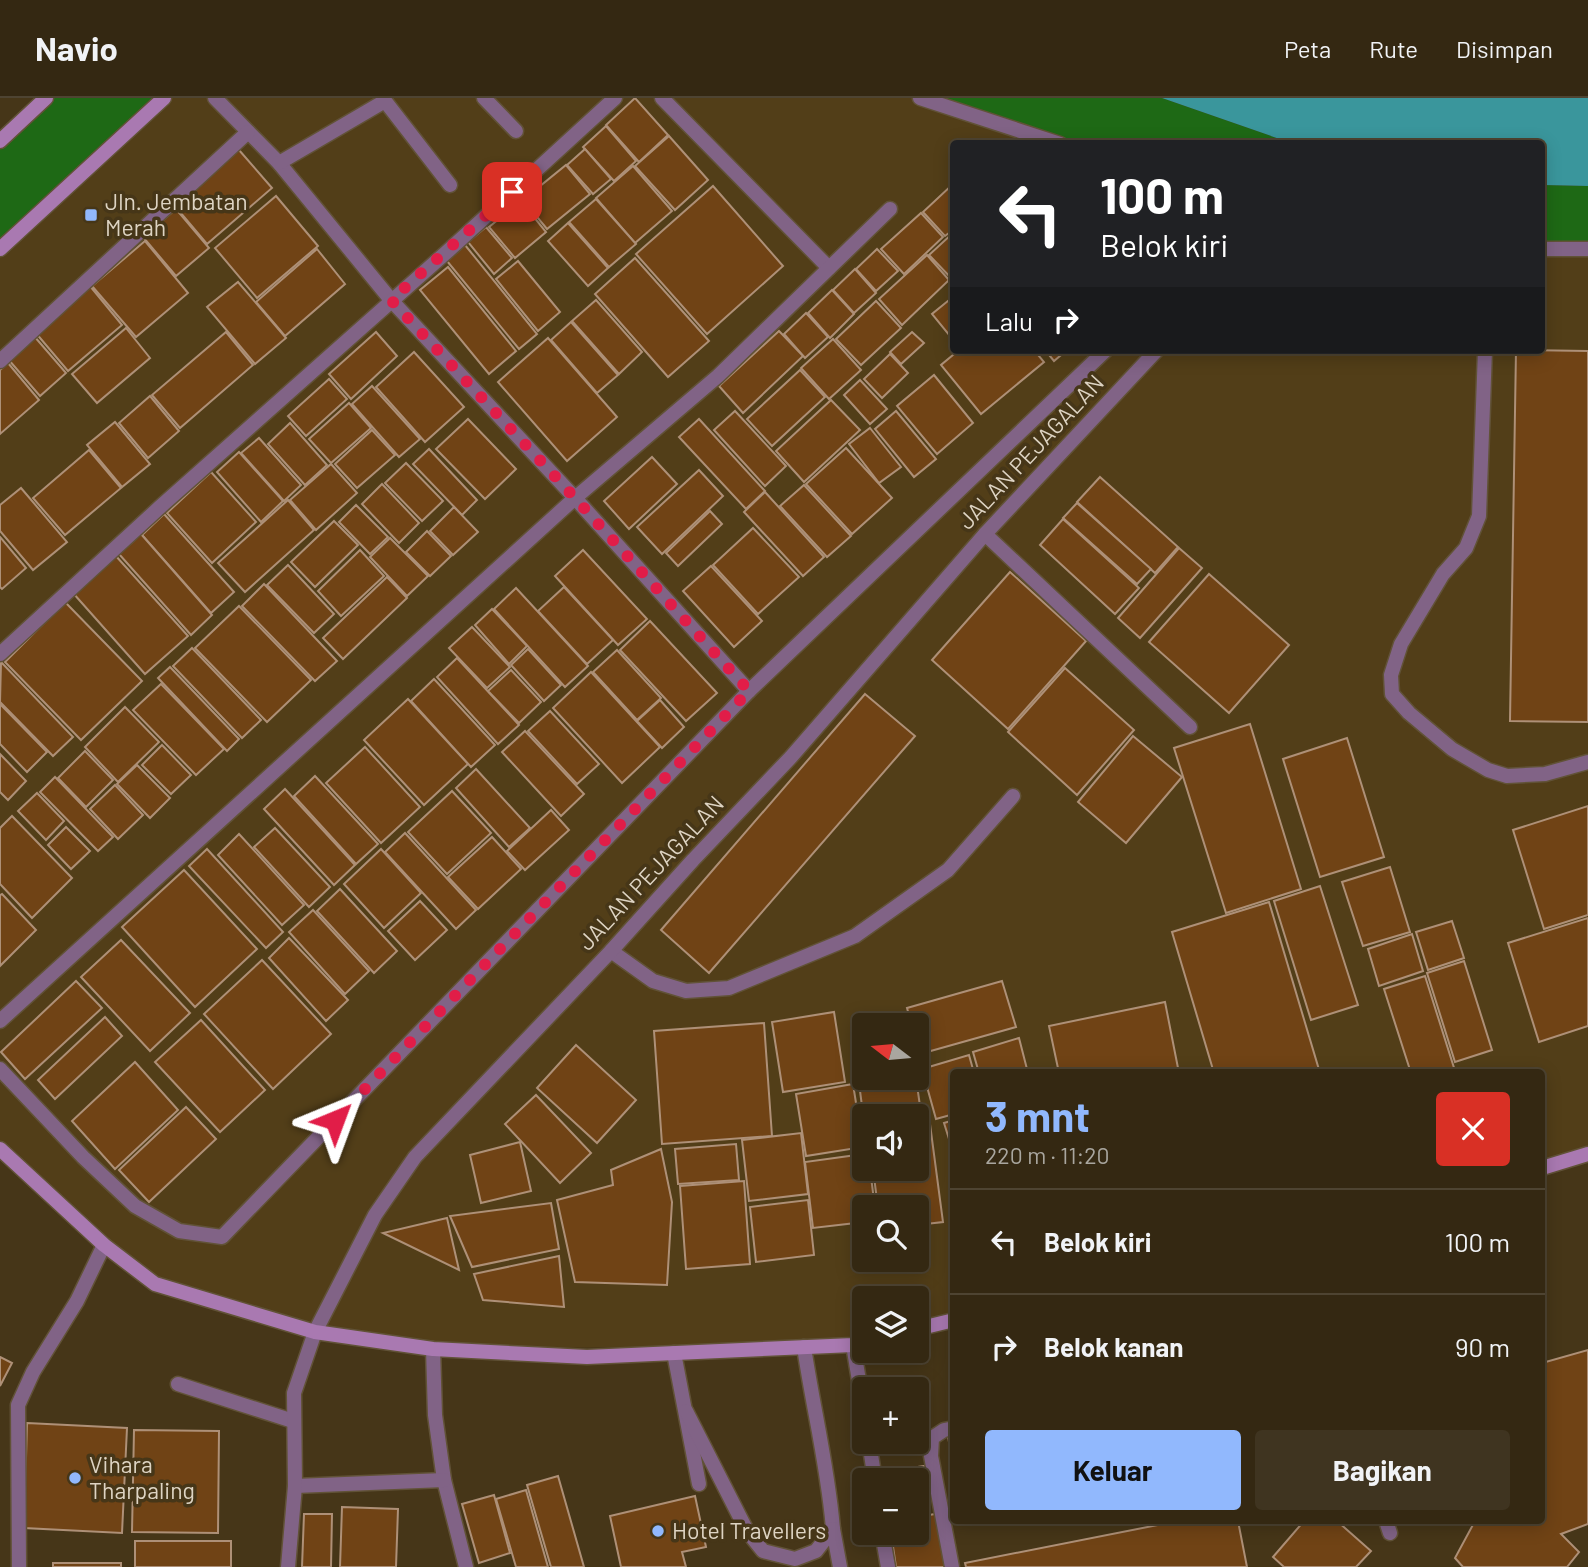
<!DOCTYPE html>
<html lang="id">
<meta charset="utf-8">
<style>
body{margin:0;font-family:Barlow,sans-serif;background:#3f3420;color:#f1f3f6;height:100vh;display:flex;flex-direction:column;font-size:26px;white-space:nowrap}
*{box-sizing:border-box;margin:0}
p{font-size:23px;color:#a9a69f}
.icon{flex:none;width:38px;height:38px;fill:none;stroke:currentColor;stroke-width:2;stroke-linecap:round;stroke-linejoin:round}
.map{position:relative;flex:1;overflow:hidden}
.drawer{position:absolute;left:950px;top:971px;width:595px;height:455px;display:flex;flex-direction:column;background:#342812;border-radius:7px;box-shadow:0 4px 18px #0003,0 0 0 2px #4e4432}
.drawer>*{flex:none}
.top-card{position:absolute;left:950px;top:42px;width:595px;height:214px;border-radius:7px;box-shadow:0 4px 18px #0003,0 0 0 2px #4e4432;background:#202124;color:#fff;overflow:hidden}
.needle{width:46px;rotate:286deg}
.fabs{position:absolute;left:852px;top:915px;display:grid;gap:14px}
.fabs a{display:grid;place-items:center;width:77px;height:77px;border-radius:7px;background:#342812;box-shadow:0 4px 18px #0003,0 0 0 2px #4e4432;font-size:35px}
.pin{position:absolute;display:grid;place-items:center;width:60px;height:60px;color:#fff;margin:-30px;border-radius:14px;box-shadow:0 4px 10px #0006}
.me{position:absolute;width:77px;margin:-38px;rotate:44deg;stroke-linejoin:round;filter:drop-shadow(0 0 5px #0008)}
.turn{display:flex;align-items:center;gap:24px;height:147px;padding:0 35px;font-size:32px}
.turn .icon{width:91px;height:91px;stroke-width:2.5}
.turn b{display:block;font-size:49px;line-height:60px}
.then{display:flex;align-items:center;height:66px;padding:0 35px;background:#0003;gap:14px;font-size:26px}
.round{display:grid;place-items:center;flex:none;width:74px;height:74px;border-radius:7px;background:#3f3420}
.summary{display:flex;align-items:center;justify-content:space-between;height:119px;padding:0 35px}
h1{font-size:42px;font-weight:700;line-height:52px;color:#91b8fd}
.primary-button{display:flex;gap:14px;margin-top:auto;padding:14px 35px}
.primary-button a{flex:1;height:80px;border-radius:7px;background:#91b8fd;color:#111;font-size:28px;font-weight:700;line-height:80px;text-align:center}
.primary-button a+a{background:#3f3420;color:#f1f3f6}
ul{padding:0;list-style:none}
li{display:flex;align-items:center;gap:21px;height:105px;padding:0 35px;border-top:2px solid #4e4432}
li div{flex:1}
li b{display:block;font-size:26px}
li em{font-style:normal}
header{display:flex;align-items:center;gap:42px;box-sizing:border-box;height:98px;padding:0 35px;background:#342812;border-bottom:2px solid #4e4432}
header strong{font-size:33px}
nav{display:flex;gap:38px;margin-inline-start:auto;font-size:24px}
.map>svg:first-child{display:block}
.built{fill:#523e18;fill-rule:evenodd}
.green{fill:#1e6915}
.water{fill:#3a969c}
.building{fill:#704315;stroke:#ae9077;stroke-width:2}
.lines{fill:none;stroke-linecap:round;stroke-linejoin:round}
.lane-casing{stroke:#615237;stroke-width:17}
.street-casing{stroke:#615237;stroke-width:17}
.secondary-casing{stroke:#615237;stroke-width:17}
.lane{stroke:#816386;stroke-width:14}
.street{stroke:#816386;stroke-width:14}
.secondary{stroke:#a979b1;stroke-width:14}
.route{stroke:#e11d48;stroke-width:12;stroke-dasharray:0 21.6}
.poi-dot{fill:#91b8fd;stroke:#463618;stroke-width:2.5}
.labels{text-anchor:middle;stroke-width:7;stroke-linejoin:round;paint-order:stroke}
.poi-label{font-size:23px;fill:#ded4c3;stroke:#463618;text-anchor:start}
.street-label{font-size:23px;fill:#ded4c3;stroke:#463618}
</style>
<header>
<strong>Navio</strong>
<nav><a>Peta</a><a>Rute</a><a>Disimpan</a></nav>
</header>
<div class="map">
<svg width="1588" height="1469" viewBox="0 0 1588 1469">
<rect width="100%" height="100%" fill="#463618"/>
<path class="built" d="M163,0H918L1060,45L954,46V252H1542V151L1588,152V1052L1542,1067V975H954V1222L917,1231V1200H864V1244L853,1247L443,1251L315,1234L155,1186L0,1049V149ZM864,928H917V980H864ZM864,1018H917V1071H864ZM864,1110H917V1162H864Z"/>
<g class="green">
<path d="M44,0H164L0,151V42Z"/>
<path d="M920,0H1162L1291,45H1060Z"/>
<path d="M1542,87L1588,88V151H1542Z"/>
</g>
<path class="water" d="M1162,0H1588V88L1542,87V46L1291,45Z"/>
<g class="building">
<path d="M635,0L668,37L639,64L606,27Z"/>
<path d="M606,28L636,63L614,83L583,49Z"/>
<path d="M669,38L708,82L675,112L635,68Z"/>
<path d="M585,51L611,81L593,96L567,67Z"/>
<path d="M239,52L272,90L207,146L174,107Z"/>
<path d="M566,67L590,96L547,131L523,102Z"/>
<path d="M633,68L672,113L635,145L596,100Z"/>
<path d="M953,86L954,131L945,138L923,114Z"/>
<path d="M713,88L783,168L707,236L636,156Z"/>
<path d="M276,98L318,148L257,200L215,150Z"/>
<path d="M596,101L636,146L609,169L569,124Z"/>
<path d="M521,103L546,134L515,160L489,129Z"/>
<path d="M176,111L209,150L176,178L143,139Z"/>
<path d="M921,115L943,139L904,176L881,151Z"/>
<path d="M568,125L608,170L588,188L548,143Z"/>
<path d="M486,129L512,160L494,176L468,144Z"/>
<path d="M954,134V183L929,157Z"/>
<path d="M145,143L188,195L136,239L92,188Z"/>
<path d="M465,147L537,236L519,251L447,163Z"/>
<path d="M317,151L345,186L285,238L256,204Z"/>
<path d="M877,151L898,173L876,193L856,171Z"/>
<path d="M927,157L949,182L902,227L879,201Z"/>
<path d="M635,160L709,243L668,279L595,196Z"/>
<path d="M518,163L560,214L538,233L496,181Z"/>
<path d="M448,169L516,253L489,276L420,192Z"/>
<path d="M855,171L876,195L854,215L833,192Z"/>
<path d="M238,184L286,240L255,266L207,209Z"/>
<path d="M90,188L122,227L68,273L35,234Z"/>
<path d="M832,192L854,216L830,240L808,215Z"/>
<path d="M954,198V243L932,216Z"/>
<path d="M596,202L642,254L619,276L572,223Z"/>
<path d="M876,203L901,230L861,267L836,241Z"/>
<path d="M806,215L828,239L805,260L784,236Z"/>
<path d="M571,224L618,277L597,295L551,242Z"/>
<path d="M126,230L150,260L97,305L72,276Z"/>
<path d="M779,233L803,258L743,315L719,288Z"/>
<path d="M226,234L253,267L180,330L152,297Z"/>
<path d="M376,234L397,258L351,301L329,276Z"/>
<path d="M912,234L924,245L901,266L890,254Z"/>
<path d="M34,238L66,275L40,298L8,261Z"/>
<path d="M548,240L617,319L567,363L498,284Z"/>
<path d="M833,241L861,272L829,301L801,270Z"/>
<path d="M959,252H1034L1044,264L981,316L941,267Z"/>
<path d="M1045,252H1067L1054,263Z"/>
<path d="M1516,252L1588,253V624L1510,623Z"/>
<path d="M414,254L464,309L425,344L376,289Z"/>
<path d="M890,256L908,275L882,300L864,281Z"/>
<path d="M8,265L39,302L0,336V272Z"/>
<path d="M800,272L825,299L772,348L747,321Z"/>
<path d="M934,277L973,325L937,356L897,308Z"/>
<path d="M329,281L347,301L306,338L288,318Z"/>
<path d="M860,282L887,311L870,326L844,297Z"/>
<path d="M372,288L420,341L399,359L352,306Z"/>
<path d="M150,298L179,333L148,360L119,325Z"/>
<path d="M831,302L860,332L804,384L776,353Z"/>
<path d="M349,305L371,330L331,365L309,341Z"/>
<path d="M735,313L786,368L765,388L714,332Z"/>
<path d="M896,313L936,361L914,379L875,331Z"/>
<path d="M468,321L516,371L485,401L436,351Z"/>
<path d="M699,321L765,393L746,411L679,339Z"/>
<path d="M115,324L150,366L122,389L87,347Z"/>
<path d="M290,325L327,367L305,387L268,346Z"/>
<path d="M870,330L901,369L879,385L849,346Z"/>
<path d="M372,332L395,357L357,390L335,366Z"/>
<path d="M259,340L301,387L284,403L241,355Z"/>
<path d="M846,350L892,400L852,436L806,386Z"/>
<path d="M429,351L477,402L462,417L413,366Z"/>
<path d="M89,352L121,390L65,437L33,400Z"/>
<path d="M239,354L283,403L261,424L217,374Z"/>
<path d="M652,359L677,386L629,431L604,403Z"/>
<path d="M406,365L443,403L422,423L385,385Z"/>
<path d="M331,366L357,395L316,432L290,402Z"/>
<path d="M699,372L723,398L662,456L637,429Z"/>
<path d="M211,374L256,424L212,465L167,415Z"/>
<path d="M1100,379L1178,449L1155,475L1077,404Z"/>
<path d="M382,386L419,425L399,445L362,406Z"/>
<path d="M804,387L851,438L827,459L780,408Z"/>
<path d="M21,390L67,444L33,472L0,433V407Z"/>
<path d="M765,394L824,459L803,478L744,414Z"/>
<path d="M288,402L314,432L245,494L218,465Z"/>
<path d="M1077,405L1151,471L1137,486L1063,420Z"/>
<path d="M356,407L388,439L370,456L339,424Z"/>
<path d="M454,409L478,434L453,457L430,433Z"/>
<path d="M710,413L722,426L678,468L666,455Z"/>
<path d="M164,416L234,494L211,515L142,437Z"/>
<path d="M1063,421L1139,490L1115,516L1040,447Z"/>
<path d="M334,423L358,447L315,489L291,464Z"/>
<path d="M753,430L799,479L758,516L713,467Z"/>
<path d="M427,433L451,458L430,478L406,454Z"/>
<path d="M141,436L212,517L191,537L119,456Z"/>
<path d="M0,439L26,470L2,491L0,489Z"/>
<path d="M390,440L428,478L407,498L370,459Z"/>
<path d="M1179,450L1202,470L1140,540L1118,520Z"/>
<path d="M360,452L384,478L341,518L318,493Z"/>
<path d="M583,452L647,521L618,547L555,478Z"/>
<path d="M115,457L188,538L145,576L73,495Z"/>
<path d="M288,467L334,516L314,535L267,487Z"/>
<path d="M711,468L762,523L734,549L683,493Z"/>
<path d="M1010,474L1086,543L1008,631L932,562Z"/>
<path d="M1209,476L1289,547L1229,615L1149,544Z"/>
<path d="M387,479L407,500L343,561L323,540Z"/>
<path d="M264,486L337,563L315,583L242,508Z"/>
<path d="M564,489L613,542L587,566L538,513Z"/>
<path d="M516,490L588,568L565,589L494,511Z"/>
<path d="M65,504L142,583L81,642L5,564Z"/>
<path d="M239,508L311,582L267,624L195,550Z"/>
<path d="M492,511L527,548L509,566L475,527Z"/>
<path d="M650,523L717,595L686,623L620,552Z"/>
<path d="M472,529L510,569L487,590L449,550Z"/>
<path d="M192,550L261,622L242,640L173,568Z"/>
<path d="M528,551L561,587L544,603L511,567Z"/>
<path d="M617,552L661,600L637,622L593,574Z"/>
<path d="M457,560L519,627L498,646L437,579Z"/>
<path d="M1,564L73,639L53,658L0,604Z"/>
<path d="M170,569L239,641L227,653L158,580Z"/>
<path d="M1065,570L1134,632L1077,697L1008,634Z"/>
<path d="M511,572L541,604L519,625L488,593Z"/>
<path d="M591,574L660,649L622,685L553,610Z"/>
<path d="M434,581L495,647L471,669L411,603Z"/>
<path d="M161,586L224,651L196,677L133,612Z"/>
<path d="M865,596L915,638L709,875L661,832Z"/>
<path d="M408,601L468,666L424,707L364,642Z"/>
<path d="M660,602L684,629L662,650L637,623Z"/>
<path d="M0,606L47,654L27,674L0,646Z"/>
<path d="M125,609L159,644L118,684L85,649Z"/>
<path d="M550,613L599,666L577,686L528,633Z"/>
<path d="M1250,626L1301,791L1226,815L1174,650Z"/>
<path d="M525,633L584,696L561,718L502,654Z"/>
<path d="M1133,638L1182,679L1126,745L1078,704Z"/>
<path d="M1347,640L1384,759L1320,779L1283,661Z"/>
<path d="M162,647L191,677L171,696L142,667Z"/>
<path d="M365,649L420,709L381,745L326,685Z"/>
<path d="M85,653L113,682L86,709L58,680Z"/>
<path d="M0,656L26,683L8,702L0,694Z"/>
<path d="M137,667L170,700L150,720L117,686Z"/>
<path d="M476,671L530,730L509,749L456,690Z"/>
<path d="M315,678L378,746L356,766L294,698Z"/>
<path d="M55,679L113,739L98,753L40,694Z"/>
<path d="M115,687L143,717L118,741L90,711Z"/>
<path d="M285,691L355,767L334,787L264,711Z"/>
<path d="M452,693L491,735L447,776L408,734Z"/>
<path d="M37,695L64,723L46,742L18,713Z"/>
<path d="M1588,708V817L1544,831L1513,732Z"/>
<path d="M551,712L569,732L525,772L507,753Z"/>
<path d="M12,718L72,780L32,820L0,786V730Z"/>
<path d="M66,729L90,753L71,771L48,747Z"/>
<path d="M275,730L330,789L309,809L254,749Z"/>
<path d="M405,735L476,812L456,831L385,754Z"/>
<path d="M239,736L304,807L282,827L218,757Z"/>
<path d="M492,739L521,771L478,811L448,779Z"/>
<path d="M207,751L283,834L266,850L189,768Z"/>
<path d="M381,751L421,795L384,830L344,786Z"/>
<path d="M1390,769L1410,834L1363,848L1342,784Z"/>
<path d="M184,772L257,851L195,909L122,829Z"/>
<path d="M1320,788L1358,907L1311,922L1274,803Z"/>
<path d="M340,791L397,853L374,875L317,813Z"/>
<path d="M2,796L36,832L0,868V797Z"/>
<path d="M420,803L447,832L415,862L388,833Z"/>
<path d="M1269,804L1320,975H1214L1172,834Z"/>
<path d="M313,812L369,873L345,896L289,834Z"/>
<path d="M1588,820V928L1539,944L1508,845Z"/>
<path d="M1452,823L1464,860L1428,872L1416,834Z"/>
<path d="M1412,836L1423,873L1379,888L1368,851Z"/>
<path d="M289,840L348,902L326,923L269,860Z"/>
<path d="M121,842L190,915L150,953L81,879Z"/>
<path d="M262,862L331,936L273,991L204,916Z"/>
<path d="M1464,863L1492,952L1455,964L1427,875Z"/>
<path d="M1425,878L1455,973L1450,975H1411L1384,891Z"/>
<path d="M76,883L102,910L25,981L1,954Z"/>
<path d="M1002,883L1016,929L920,956L917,946V928H912L907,910Z"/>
<path d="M1165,904L1179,975H1059L1049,928Z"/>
<path d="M834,914L845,984L783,994L772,924Z"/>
<path d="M105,919L122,938L55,1001L38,982Z"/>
<path d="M201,922L265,992L220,1034L155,964Z"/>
<path d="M764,925L772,1038L662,1046L654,933Z"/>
<path d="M1019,940L1028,975H979L973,954Z"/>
<path d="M576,947L636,1002L597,1045L537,990Z"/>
<path d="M969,957L974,975H954V1016L936,1021L922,971Z"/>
<path d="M864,960V980H916L920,1008L863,1016L856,962Z"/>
<path d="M135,964L178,1012L115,1071L72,1023Z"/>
<path d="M853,986L863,1049L806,1058L796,996Z"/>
<path d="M536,997L591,1055L560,1085L505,1026Z"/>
<path d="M186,1009L216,1041L149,1104L119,1072Z"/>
<path d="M928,1011L943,1124L917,1127V1110H878L873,1071H917V1018H872Z"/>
<path d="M954,1022V1057L944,1025Z"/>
<path d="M801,1035L808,1096L749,1103L742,1042Z"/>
<path d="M520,1044L531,1093L481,1105L470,1057Z"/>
<path d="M736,1046L739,1082L678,1086L675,1051Z"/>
<path d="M661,1051L672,1104L667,1187L575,1184L557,1102L613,1087L611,1072Z"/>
<path d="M864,1056V1071H870L875,1110H864V1124L813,1130L805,1064Z"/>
<path d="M744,1083L750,1166L686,1171L680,1088Z"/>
<path d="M808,1102L814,1157L756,1164L750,1109Z"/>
<path d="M551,1105L559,1151L472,1169L450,1118Z"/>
<path d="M447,1120L459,1172L383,1135Z"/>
<path d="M559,1158L564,1209L483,1202L474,1176Z"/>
<path d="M1588,1252V1426L1561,1436L1579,1454L1567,1469H1463L1455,1460L1475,1423H1542V1265Z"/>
<path d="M0,1259L12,1265L0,1288Z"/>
<path d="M27,1325L127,1330L122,1435L24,1430Z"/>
<path d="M134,1332L219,1333L218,1435L132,1434Z"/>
<path d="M954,1336V1380L948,1337Z"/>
<path d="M931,1367L936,1400L917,1403V1382H879L878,1375Z"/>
<path d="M558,1378L584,1469H551L527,1387Z"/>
<path d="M526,1392L548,1469H516L496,1401Z"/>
<path d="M494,1397L510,1455L479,1465L462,1406Z"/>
<path d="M695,1398L706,1449L682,1454L686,1469H621L610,1418Z"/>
<path d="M342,1409L398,1411L396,1469H340Z"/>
<path d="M941,1415L948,1469H896L891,1435H917V1419Z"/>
<path d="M304,1416H332L331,1469H302Z"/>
<path d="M1178,1423H1238L1247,1469H966L965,1465Z"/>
<path d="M1304,1423H1337L1371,1453L1356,1469H1284L1273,1459Z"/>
<rect x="135" y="1443" width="96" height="26"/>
<rect x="53" y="1465" width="68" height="4"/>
</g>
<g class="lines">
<defs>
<g id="lane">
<path d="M215,0L279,65L391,202L575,400L749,593"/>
<path d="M484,0L516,33"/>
<path d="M662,0L829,170"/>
<path d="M279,65L385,3L450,87"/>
<path d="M1485,252L1479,418L1466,450L1443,476L1401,546L1391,577L1392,596L1409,615L1452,651L1488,672L1507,678L1545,676L1588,664"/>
<path d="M0,263L248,34"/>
<path d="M985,436L1190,629"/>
<path d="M0,556L160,409L449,152L615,0"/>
<path d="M611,853L653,883L686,893L729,890L855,838L948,772L1013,698"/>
<path d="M0,923L575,400L718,278L890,111"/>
<path d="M0,971L83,1059L135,1108L179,1133L222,1139L749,593L1106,252"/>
<path d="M853,1247L864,1312"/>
<path d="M674,1255L699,1386"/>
<path d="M686,1313L747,1433L763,1453L795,1461L816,1453L833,1431C828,1369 813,1310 804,1249"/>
<path d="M869,1344L875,1382"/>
<path d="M1386,1423L1390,1435"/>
<path d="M833,1431L840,1469"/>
<path d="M882,1435L888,1469"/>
<path d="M952,1469L931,1358L932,1340L944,1332L954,1330"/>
</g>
<g id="street">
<path d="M920,0L1060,46"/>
<path d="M1542,151H1588"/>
<path d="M433,1251L435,1317L444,1382L466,1469"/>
<path d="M178,1286L293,1323"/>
<path d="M295,1388L444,1382"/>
<path d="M19,1469L18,1307L33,1274L77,1203L104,1147"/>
<path d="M288,1469L295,1388L294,1295L315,1234L375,1117L415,1059L611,853L693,762L791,659L985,436L1157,252"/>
</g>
<g id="secondary">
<path d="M0,43L46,0"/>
<path d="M0,151L164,0"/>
<path d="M0,1051L104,1147L155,1186L315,1234L433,1251L587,1259L853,1247L864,1244"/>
<path d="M1542,1070L1588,1056"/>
<path d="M917,1231L954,1222"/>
</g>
</defs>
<use href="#lane" class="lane-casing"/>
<use href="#street" class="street-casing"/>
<use href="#secondary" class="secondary-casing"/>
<use href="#lane" class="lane"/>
<use href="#street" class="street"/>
<use href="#secondary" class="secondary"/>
</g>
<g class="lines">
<path class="route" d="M335,1022L749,593L575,400L391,202L512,94"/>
</g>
<g class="poi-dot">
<rect x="84" y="110" width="14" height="14" rx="3.5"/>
<circle cx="75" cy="1380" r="7"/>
<circle cx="658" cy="1433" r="7"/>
</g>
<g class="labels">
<g class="poi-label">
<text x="105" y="112">Jln. Jembatan<tspan x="105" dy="26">Merah</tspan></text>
<text x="89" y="1375">Vihara<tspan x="89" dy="26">Tharpaling</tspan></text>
<text x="672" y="1441">Hotel Travellers</text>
</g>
<g class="street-label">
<text transform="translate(1031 354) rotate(-47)" y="8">JALAN PEJAGALAN</text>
<text transform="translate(651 775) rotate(-47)" y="8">JALAN PEJAGALAN</text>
</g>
</g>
</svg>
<div class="fabs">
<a><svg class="needle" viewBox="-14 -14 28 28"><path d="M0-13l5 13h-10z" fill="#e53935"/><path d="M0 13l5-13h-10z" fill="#a9a69f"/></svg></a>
<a><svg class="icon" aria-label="sound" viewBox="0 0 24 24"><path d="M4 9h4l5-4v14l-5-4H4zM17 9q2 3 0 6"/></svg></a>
<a><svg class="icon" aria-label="search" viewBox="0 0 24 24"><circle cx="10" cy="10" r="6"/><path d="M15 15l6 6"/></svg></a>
<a><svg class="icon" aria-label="layers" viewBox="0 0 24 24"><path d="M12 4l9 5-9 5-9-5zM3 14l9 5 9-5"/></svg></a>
<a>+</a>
<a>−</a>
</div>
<div class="pin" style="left:512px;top:94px;background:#d93025"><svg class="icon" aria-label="arrive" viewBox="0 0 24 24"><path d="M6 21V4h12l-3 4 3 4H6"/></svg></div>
<svg class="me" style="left:335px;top:1022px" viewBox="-20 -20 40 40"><path d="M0-17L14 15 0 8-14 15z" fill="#e11d48" stroke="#fff" stroke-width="4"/></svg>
<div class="top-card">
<div class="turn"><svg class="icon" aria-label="left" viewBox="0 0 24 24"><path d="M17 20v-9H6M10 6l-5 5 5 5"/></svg><div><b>100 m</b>Belok kiri</div></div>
<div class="then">Lalu<svg class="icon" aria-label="right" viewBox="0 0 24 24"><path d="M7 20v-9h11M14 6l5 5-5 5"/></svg></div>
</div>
<section class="drawer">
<div class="summary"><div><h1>3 mnt</h1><p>220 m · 11:20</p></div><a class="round" style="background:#d93025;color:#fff"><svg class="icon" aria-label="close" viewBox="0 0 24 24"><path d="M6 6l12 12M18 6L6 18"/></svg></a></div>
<ul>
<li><svg class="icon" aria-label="left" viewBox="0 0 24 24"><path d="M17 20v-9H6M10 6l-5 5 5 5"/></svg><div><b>Belok kiri</b></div><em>100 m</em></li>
<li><svg class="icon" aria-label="right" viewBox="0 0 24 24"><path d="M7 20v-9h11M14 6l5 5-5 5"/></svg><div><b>Belok kanan</b></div><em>90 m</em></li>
</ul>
<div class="primary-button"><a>Keluar</a><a>Bagikan</a></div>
</section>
</div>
